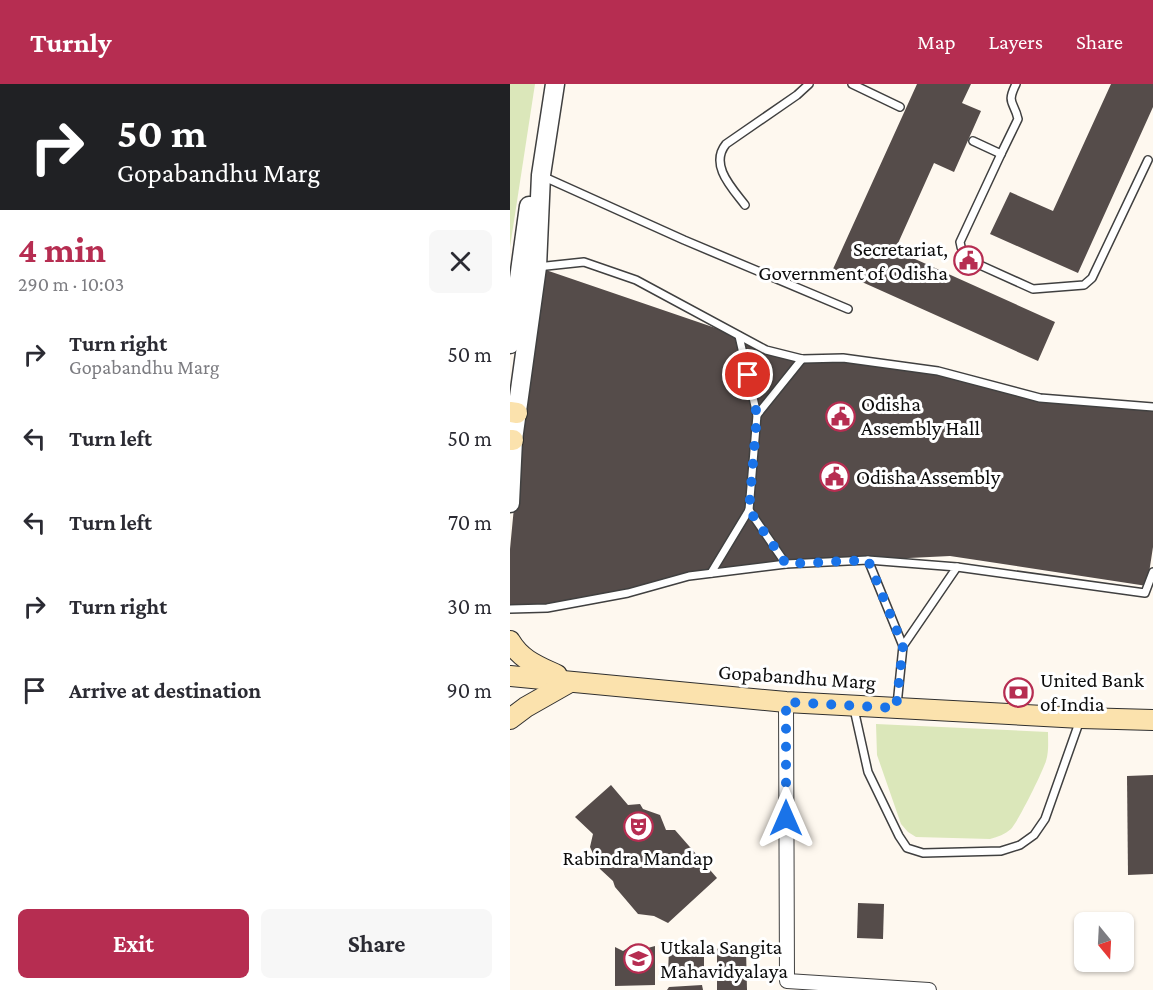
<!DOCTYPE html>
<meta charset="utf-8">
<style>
body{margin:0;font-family:"Crimson Pro",serif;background:#f7f7f7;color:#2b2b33;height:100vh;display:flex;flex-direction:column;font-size:22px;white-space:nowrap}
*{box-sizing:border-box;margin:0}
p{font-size:20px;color:#7c7c81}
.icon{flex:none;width:33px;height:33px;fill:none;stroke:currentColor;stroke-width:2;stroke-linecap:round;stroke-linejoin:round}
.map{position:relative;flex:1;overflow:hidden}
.panel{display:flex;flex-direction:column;background:#fff;width:510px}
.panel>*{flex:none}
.top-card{background:#202124;color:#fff;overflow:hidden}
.needle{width:39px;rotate:162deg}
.fabs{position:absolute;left:564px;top:828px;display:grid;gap:12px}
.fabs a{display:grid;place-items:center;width:60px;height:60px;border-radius:9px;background:#fff;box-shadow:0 2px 4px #0004;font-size:30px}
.pin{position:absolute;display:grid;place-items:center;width:51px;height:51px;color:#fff;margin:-26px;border:3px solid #fff;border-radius:50%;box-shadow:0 2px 6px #0007}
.me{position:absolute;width:66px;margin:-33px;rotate:0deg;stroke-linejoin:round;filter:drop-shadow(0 0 4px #0008)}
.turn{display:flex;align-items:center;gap:21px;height:126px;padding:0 18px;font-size:27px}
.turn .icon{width:78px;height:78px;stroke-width:2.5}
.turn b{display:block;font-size:42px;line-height:51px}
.round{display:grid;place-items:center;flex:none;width:63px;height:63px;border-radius:9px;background:#f7f7f7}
.overview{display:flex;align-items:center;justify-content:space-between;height:102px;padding:0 18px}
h1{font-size:36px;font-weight:700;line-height:45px;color:#b62d51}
.button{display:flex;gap:12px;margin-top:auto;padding:12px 18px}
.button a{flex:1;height:69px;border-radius:9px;background:#b62d51;color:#fff;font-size:24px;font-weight:700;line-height:69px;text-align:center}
.button a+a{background:#f7f7f7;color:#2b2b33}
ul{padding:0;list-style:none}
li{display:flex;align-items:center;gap:18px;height:84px;padding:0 18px}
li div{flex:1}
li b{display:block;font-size:22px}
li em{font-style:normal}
header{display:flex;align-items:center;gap:36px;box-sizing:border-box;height:84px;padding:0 30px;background:#b62d51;color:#fff}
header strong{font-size:28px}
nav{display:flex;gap:33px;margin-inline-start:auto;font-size:21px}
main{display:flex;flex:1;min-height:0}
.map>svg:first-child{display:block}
.green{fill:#dbe7ba}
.building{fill:#554c4a}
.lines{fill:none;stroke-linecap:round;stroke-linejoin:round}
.service-casing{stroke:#404040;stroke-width:10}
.minor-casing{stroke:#404040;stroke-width:16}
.tertiary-casing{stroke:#404040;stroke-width:21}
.secondary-casing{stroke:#2f2f2f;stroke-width:22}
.service{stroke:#fff;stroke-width:7}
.minor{stroke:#fff;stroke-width:14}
.tertiary{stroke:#fff;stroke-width:18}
.secondary{stroke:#fbe2ad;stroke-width:20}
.route{stroke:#1a73e8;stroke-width:10;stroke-dasharray:0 18}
.labels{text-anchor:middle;stroke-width:6;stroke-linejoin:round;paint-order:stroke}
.poi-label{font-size:21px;fill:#0d0d0d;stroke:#fff;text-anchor:start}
.street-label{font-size:21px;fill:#0d0d0d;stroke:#fff}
</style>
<header>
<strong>Turnly</strong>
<nav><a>Map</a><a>Layers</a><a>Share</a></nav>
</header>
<main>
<section class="panel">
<div class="top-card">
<div class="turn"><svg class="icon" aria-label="right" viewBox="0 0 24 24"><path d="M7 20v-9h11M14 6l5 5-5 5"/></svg><div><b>50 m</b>Gopabandhu Marg</div></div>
</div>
<div class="overview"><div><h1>4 min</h1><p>290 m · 10:03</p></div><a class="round"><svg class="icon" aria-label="close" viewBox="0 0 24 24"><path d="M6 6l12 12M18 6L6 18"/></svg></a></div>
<ul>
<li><svg class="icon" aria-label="right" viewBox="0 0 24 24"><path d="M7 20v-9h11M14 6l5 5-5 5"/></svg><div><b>Turn right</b><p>Gopabandhu Marg</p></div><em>50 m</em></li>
<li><svg class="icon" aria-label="left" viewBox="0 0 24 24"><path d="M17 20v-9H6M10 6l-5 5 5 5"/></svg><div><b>Turn left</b></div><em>50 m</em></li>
<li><svg class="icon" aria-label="left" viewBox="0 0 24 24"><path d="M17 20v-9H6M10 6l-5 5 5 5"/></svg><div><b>Turn left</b></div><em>70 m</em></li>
<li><svg class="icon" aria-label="right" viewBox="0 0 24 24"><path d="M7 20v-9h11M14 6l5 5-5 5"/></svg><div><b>Turn right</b></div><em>30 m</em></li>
<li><svg class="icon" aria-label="arrive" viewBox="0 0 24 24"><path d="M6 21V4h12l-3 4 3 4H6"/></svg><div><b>Arrive at destination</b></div><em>90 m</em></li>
</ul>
<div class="button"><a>Exit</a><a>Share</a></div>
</section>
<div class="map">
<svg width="643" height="906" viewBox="0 0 643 906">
<rect width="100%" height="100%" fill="#fef8ef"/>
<g class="green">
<path d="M0,0H25L0,163Z"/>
<path d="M366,640L538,648C538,658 539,667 536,677C532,689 509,736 501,745C495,750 488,753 480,755L406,753L398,748L391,740L367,671Z"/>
</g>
<g class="building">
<path d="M407,0H461L452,19L471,27L444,88L424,79L385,166L545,238L528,277L323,185Z"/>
<path d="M601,0H643V23L568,189L480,150L500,108L543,127Z"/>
<path d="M27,183L229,252L256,266L292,275L333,274L428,287L540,315L643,323V463L637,502L440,472L276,480L179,492L118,509L37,524L0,525V465Z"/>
<path d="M643,691V790L618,791L617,692Z"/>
<path d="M101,701L118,721L130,720L133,725L150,731L156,746H165L207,794L158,839L144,832L128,830L105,803L103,797L90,785L80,763L83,750L65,733Z"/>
<path d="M348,819L374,820L373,855L347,854Z"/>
<path d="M221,860L236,865L237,906H207V865Z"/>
<path d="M122,861L134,865L145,862V901L105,902V863L113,867Z"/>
<path d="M159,865L194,866V890H158Z"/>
<path d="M192,901L193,906H157L159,903Z"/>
</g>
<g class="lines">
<defs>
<g id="service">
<path d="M342,0L390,23"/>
<path d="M463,57L491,70L508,35C504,17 496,20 506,0"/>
<path d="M491,70L450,158C451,167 455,171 461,177L523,205L574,201L582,194L638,76"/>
<path d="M32,92L174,156L338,225"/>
<path d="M235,121C222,104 199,81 216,60L287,11L299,0"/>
<path d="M27,183L74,178L126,196L256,266L292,275L333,274L428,287L530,314L643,323"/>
<path d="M229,252L247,331L292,275"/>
<path d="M239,426L276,480"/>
<path d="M358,476L447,483L393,562L387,621"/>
<path d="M447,483L635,509L643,488"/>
<path d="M201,489L239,426L247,331"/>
<path d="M0,525L37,524L118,509L179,492L276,480L358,476L393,562"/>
<path d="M344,625L358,688L389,752L397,764L413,769L491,767L510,761L524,751L535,735L570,636"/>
</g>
<path id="minor" d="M276,618L277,897L419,906"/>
<g id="tertiary">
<path d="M0,260L19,122"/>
<path d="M0,419L3,356L27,183L31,91L45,0"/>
</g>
<g id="secondary">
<path d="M0,328L7,329"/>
<path d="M0,356H3"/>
<path d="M0,557C11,576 28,582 47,591"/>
<path d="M0,592L276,618L571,634L643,636"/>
<path d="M0,635L16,623L60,598"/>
</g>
</defs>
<use href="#service" class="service-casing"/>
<use href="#minor" class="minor-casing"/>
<use href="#tertiary" class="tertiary-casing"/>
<use href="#secondary" class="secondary-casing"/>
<use href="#service" class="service"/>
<use href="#minor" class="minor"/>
<use href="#tertiary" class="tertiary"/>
<use href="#secondary" class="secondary"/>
</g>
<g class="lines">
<path class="route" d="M238,291L247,331L239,426L276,480L358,476L393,562L386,624L276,618V734"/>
</g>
<defs>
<symbol id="civic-ring" viewBox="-11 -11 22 22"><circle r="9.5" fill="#fff" stroke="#b62d51" stroke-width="1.5"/><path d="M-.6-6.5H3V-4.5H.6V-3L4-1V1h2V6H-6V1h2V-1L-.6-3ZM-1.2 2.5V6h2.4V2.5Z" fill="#b62d51"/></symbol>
<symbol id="bank-ring" viewBox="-11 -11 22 22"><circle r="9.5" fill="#fff" stroke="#b62d51" stroke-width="1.5"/><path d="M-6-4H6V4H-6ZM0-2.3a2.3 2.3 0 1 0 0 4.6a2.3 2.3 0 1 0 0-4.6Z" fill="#b62d51"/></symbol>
<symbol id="theatre-ring" viewBox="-11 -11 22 22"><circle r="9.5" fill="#fff" stroke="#b62d51" stroke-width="1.5"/><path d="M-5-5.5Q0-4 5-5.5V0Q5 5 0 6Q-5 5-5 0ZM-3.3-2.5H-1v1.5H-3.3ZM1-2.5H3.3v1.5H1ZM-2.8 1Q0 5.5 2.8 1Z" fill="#b62d51"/></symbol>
<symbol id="university-ring" viewBox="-11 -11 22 22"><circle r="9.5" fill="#fff" stroke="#b62d51" stroke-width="1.5"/><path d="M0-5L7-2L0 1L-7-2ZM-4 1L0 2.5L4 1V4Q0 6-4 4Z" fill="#b62d51"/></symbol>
</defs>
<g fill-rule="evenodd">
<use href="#civic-ring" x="442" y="160" width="33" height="33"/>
<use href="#civic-ring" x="314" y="316" width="33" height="33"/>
<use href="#civic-ring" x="308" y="376" width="33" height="33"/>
<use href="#bank-ring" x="492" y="592" width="33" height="33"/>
<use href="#theatre-ring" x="112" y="726" width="33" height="33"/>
<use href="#university-ring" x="112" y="858" width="33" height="33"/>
</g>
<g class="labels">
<g class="poi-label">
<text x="438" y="172" text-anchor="end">Secretariat,<tspan x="438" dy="24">Government of Odisha</tspan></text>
<text x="351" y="327">Odisha<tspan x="351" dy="24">Assembly Hall</tspan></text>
<text x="346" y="400">Odisha Assembly</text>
<text x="530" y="603">United Bank<tspan x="530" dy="24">of India</tspan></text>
<text x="128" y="781" text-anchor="middle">Rabindra Mandap</text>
<text x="150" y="870">Utkala Sangita<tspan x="150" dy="24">Mahavidyalaya</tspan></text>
</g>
<g class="street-label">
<text transform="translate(287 593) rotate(4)" y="7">Gopabandhu Marg</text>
</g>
</g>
</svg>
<div class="fabs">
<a><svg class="needle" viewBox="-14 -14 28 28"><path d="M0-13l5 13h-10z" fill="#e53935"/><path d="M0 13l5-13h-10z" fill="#7c7c81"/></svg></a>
</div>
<div class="pin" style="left:238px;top:291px;background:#d93025"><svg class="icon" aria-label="arrive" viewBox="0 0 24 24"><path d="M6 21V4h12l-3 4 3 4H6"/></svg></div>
<svg class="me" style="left:276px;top:734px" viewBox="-20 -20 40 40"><path d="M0-17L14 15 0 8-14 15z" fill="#1a73e8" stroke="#fff" stroke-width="4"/></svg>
</div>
</main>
